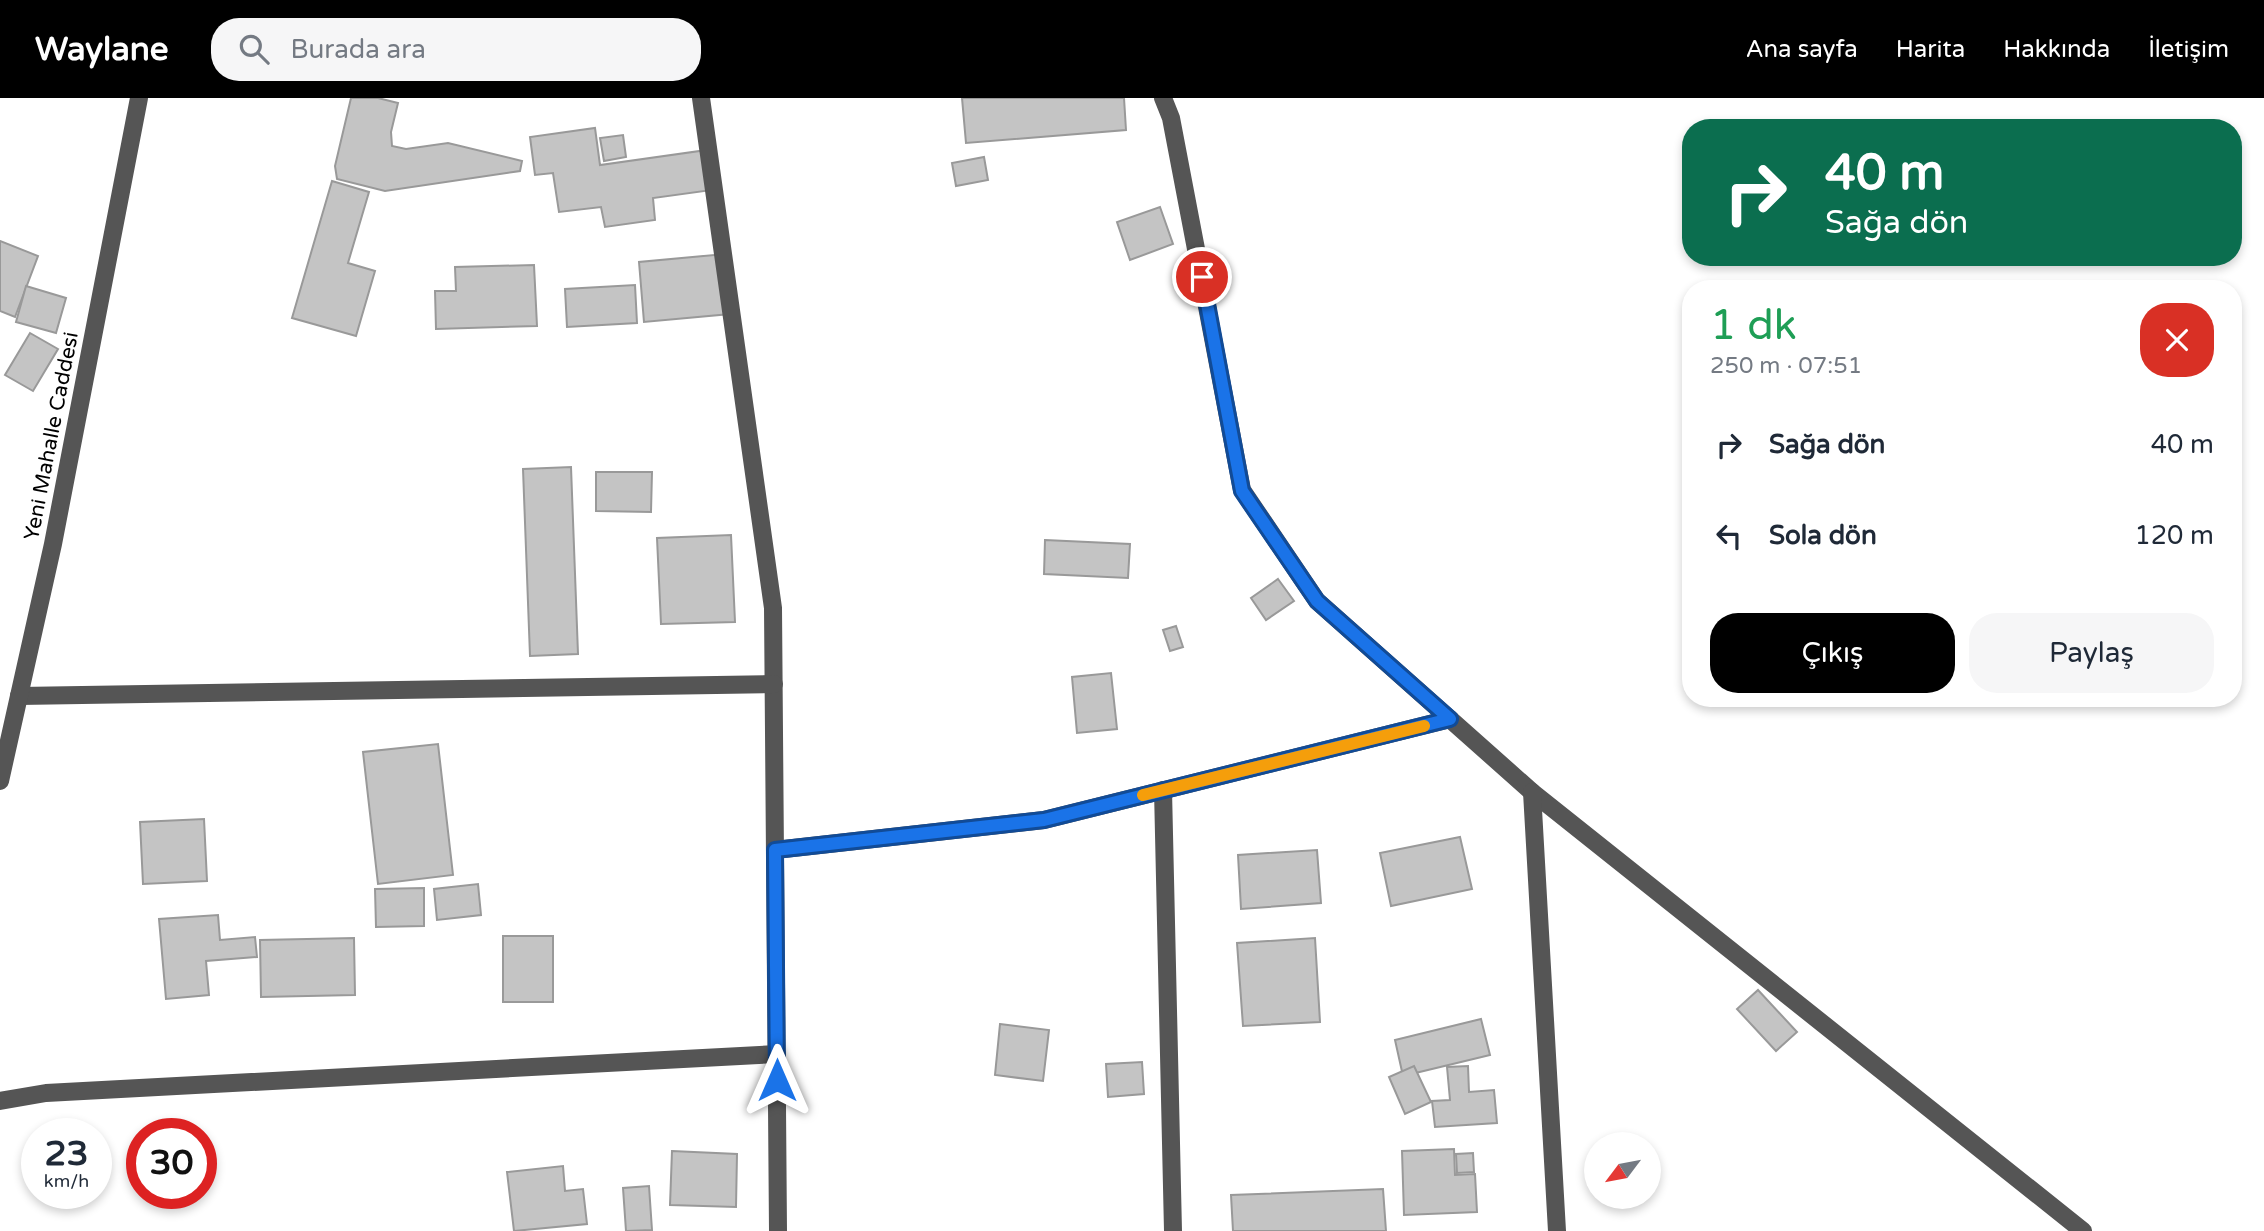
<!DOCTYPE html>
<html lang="tr">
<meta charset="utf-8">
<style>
body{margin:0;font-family:"Varela Round",sans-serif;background:#f6f6f7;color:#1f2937;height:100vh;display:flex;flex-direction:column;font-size:26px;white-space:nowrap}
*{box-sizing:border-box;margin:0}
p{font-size:23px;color:#747a83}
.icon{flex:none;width:38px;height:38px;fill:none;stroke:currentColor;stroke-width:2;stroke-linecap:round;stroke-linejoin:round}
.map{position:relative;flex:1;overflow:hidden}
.details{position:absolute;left:1682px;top:182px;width:560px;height:427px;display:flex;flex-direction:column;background:#fff;border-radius:28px;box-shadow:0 4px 10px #0003}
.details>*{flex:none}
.hud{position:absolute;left:1682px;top:21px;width:560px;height:147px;border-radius:28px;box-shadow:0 4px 10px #0003;background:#0b6e4f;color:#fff;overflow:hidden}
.needle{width:46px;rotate:238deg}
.controls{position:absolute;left:1584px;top:1034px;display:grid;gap:14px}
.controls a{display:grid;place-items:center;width:77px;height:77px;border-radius:50%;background:#fff;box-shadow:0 4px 10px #0003;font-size:35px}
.speed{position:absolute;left:21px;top:1020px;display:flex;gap:14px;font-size:35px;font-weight:700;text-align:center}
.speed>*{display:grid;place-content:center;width:91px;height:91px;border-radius:50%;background:#fff;box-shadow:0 4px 10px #0003;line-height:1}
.speed small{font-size:18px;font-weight:400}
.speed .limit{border:10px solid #d22;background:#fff;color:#111}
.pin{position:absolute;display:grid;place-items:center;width:60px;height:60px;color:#fff;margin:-30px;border:4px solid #fff;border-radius:50%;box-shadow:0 2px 7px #0007}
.me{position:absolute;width:77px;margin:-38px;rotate:0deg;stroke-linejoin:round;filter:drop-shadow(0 0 5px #0008)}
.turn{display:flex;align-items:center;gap:24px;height:147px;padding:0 28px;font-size:32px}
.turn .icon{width:91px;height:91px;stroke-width:2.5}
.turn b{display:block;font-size:49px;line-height:60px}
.round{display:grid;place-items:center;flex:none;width:74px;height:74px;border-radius:28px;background:#f6f6f7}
.headline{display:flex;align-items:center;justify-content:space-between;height:119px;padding:0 28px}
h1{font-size:42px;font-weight:600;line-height:52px;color:#1e9e55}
.primary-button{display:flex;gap:14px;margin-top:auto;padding:14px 28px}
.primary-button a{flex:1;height:80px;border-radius:28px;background:#000;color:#fff;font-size:28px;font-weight:600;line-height:80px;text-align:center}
.primary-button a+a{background:#f6f6f7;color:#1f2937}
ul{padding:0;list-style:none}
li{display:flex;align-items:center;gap:21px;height:91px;padding:0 28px}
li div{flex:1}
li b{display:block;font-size:26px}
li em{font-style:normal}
header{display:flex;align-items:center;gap:42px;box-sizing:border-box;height:98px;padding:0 35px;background:#000;color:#fff}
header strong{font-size:33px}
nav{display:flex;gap:38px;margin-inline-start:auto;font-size:24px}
.search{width:490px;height:63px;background:#f6f6f7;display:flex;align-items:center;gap:18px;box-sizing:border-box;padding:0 24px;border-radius:28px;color:#747a83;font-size:26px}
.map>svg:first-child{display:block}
.building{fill:#c4c4c4;stroke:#999;stroke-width:2}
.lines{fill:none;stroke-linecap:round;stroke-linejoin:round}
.minor{stroke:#555;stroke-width:18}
.route-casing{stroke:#114b97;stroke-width:18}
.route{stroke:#1a73e8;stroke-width:12}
.slow{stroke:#f59e0b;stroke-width:12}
.labels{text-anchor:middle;stroke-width:5;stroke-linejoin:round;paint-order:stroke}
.street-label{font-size:21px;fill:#000;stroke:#fff}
</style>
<header>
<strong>Waylane</strong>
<div class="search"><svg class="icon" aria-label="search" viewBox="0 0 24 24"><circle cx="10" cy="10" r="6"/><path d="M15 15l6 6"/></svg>Burada ara</div>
<nav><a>Ana sayfa</a><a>Harita</a><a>Hakkında</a><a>İletişim</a></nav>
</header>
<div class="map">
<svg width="2264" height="1133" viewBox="0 0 2264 1133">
<rect width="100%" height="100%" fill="#fff"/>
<g class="building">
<path d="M351,0H378L398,5L391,34L392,48L406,51L448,45L522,63L520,73L385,93L337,81L335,68Z"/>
<path d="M962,0H1124L1126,32L966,45Z"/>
<path d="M595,30L600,67L707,52L712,92L653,100L655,122L605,129L601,109L559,114L553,75L535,77L530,39Z"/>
<path d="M623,37L626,59L604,63L600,40Z"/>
<path d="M984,59L988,82L956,88L952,65Z"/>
<path d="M332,83L369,94L348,165L375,173L356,238L292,220Z"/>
<path d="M1160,109L1173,146L1130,162L1117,124Z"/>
<path d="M0,143L38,158L15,219L0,213Z"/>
<path d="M725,156L730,216L644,224L639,164Z"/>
<path d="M534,167L537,228L436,231L435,193H456L455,169Z"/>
<path d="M635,187L637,225L567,229L565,191Z"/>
<path d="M26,188L66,200L56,235L16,224Z"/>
<path d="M30,235L58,251L33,293L5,277Z"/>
<path d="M571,369L578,556L530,558L523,371Z"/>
<path d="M596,374H652L651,414L596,413Z"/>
<path d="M731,437L735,524L661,526L657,440Z"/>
<path d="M1045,442L1130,446L1128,480L1044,476Z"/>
<path d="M1278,481L1294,503L1266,522L1251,500Z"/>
<path d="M1176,528L1183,549L1170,553L1163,532Z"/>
<path d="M1111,575L1117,631L1077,635L1072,579Z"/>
<path d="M438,646L453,777L378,786L363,654Z"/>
<path d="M204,721L207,783L143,786L140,724Z"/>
<path d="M1460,739L1472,791L1391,808L1380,755Z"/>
<path d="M1317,752L1321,805L1241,811L1238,757Z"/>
<path d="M478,786L481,817L437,822L434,791Z"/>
<path d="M424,790V828L376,829L375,791Z"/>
<path d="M218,817L220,842L255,839L257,859L206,863L209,897L166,901L159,821Z"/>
<rect x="503" y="838" width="50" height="66"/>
<path d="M354,840L355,897L261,899L260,842Z"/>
<path d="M1315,840L1320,924L1243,928L1237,845Z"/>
<path d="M1758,892L1797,934L1776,953L1737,911Z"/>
<path d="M1481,921L1490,957L1403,978L1395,942Z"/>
<path d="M1000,926L1049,932L1043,983L995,977Z"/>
<path d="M1142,964L1144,996L1108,999L1106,966Z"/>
<path d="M1414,968L1431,1004L1405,1016L1389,979Z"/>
<path d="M1468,968L1469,994L1494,992L1497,1025L1435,1029L1432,1003L1450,1002L1447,969Z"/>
<path d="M1454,1051L1455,1077L1475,1076L1477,1114L1404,1117L1402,1053Z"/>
<path d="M672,1053L737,1056L736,1109L670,1107Z"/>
<path d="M1473,1055L1474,1074L1457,1075L1456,1056Z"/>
<path d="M563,1068L565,1093L583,1091L587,1126L514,1133L507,1074Z"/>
<path d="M649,1088L652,1132L626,1133L623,1090Z"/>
<path d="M1383,1091L1386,1133H1233L1231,1097Z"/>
</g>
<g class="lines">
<g class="minor">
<path d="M701,0L773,510L778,1133"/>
<path d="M1163,0L1171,20L1242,392L1317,503L1532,694L2083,1133"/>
<path d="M19,598L774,586"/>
<path d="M0,683L53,446L139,0"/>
<path d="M1163,692L1173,1133"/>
<path d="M1532,694L1557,1133"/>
<path d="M775,752L1044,722L1450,621"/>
<path d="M0,1003L46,995L777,956"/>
</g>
</g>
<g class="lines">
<defs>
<path id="route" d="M777,982L775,752L1044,722L1450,621L1317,503L1242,393L1202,179"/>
</defs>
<use href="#route" class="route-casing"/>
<use href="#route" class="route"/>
<path class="slow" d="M1143,697L1424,628"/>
</g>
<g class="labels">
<g class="street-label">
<text transform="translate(51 338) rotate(-79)" y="7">Yeni Mahalle Caddesi</text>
</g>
</g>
</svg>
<div class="controls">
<a><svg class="needle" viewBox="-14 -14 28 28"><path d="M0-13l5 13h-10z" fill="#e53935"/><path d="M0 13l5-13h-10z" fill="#747a83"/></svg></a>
</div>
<div class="speed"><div>23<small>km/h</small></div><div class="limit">30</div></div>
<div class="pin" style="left:1202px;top:179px;background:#d93025"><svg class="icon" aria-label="arrive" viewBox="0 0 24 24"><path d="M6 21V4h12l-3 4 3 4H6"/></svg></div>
<svg class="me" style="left:777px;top:982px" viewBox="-20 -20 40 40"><path d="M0-17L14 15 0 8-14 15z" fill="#1a73e8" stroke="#fff" stroke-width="4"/></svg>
<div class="hud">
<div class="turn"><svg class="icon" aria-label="right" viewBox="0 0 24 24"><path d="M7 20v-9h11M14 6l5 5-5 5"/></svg><div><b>40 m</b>Sağa dön</div></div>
</div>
<section class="details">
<div class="headline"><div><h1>1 dk</h1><p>250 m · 07:51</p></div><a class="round" style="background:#d93025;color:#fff"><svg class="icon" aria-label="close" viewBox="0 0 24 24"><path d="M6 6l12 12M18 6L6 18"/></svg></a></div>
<ul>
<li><svg class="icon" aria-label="right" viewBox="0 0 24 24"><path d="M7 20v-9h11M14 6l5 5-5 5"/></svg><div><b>Sağa dön</b></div><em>40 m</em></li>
<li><svg class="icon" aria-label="left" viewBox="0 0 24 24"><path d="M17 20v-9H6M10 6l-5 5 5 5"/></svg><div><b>Sola dön</b></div><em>120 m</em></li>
</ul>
<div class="primary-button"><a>Çıkış</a><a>Paylaş</a></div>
</section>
</div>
